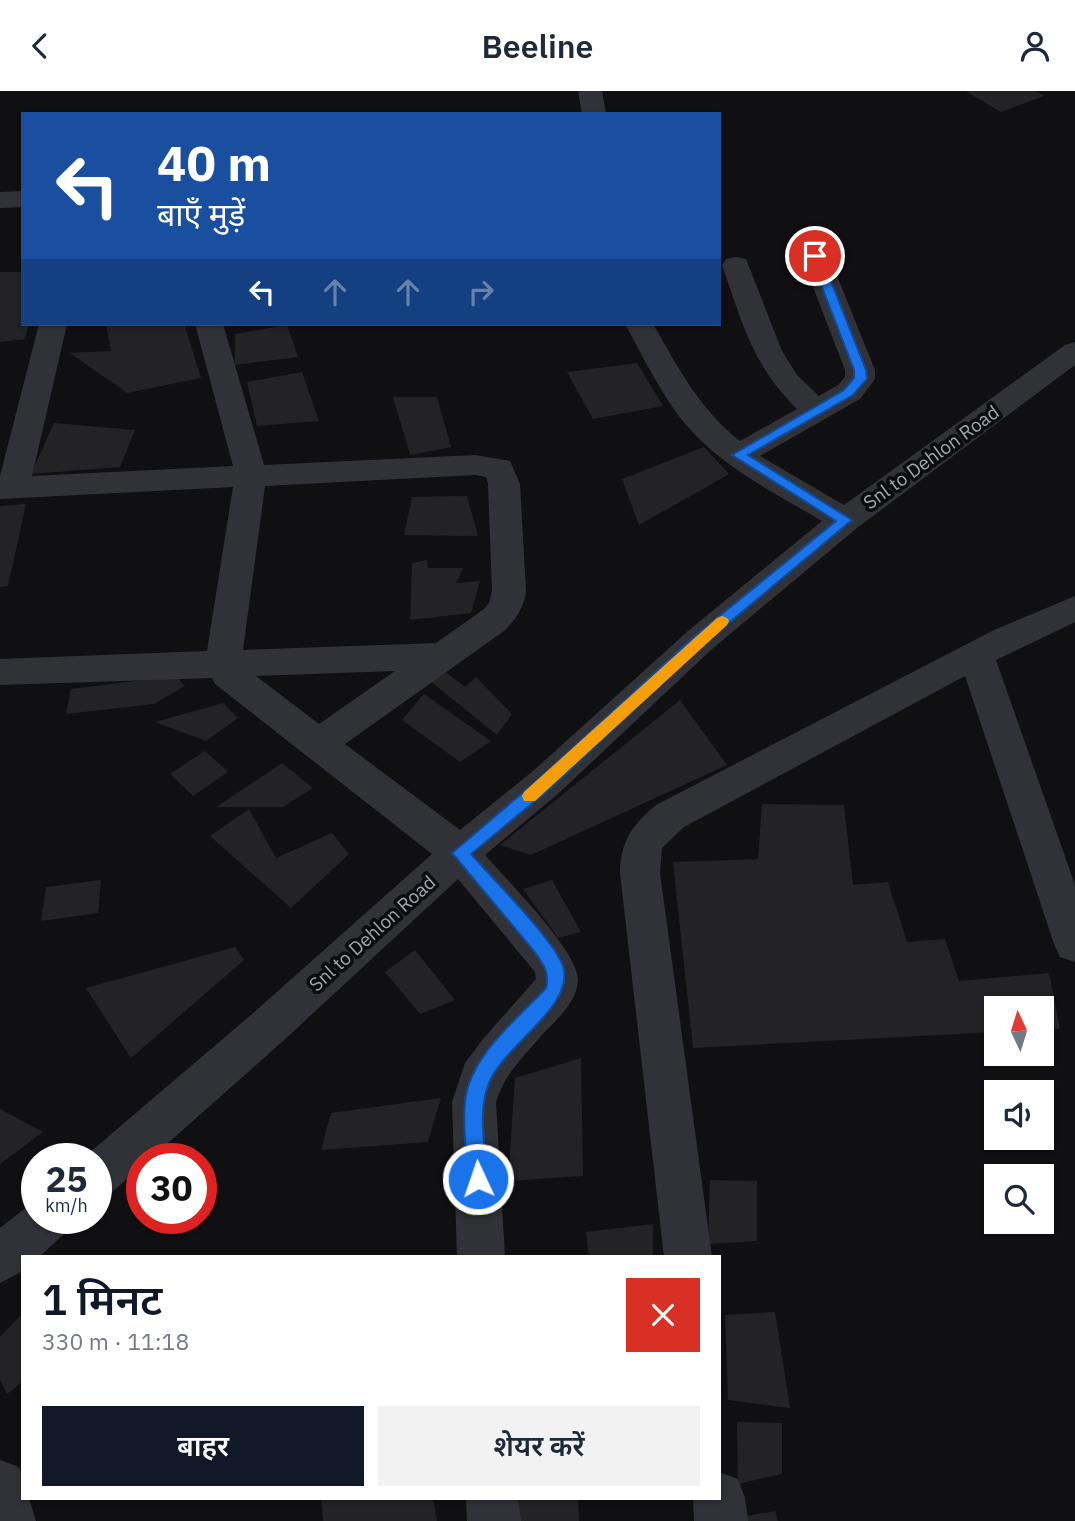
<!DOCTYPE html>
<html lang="hi">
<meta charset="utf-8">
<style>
body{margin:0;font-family:"IBM Plex Sans","Noto Sans Devanagari",sans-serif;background:#f2f2f3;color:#1f2937;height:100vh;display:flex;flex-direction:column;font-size:26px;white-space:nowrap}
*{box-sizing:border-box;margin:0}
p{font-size:23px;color:#747a83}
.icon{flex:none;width:38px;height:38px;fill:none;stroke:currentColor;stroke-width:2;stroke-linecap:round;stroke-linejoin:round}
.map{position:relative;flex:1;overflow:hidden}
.sheet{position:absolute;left:21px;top:1164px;width:700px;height:245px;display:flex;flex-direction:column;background:#fff;border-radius:0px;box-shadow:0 2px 5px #0004}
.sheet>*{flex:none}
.top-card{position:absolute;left:21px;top:21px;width:700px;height:214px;border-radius:0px;box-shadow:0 2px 5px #0004;background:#1a4fa0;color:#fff;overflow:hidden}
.needle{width:46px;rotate:356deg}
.tools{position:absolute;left:984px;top:905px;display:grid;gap:14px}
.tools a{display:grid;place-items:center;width:70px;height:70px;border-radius:0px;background:#fff;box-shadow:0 2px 5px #0004;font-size:35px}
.speed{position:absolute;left:21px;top:1052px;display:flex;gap:14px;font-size:35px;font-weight:700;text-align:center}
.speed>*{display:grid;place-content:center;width:91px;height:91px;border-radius:50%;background:#fff;box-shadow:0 2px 5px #0004;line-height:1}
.speed small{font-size:18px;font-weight:400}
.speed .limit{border:10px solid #d22;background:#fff;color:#111}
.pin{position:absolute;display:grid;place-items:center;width:60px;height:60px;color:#fff;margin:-30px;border:4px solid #fff;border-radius:50%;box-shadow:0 2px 7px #0007}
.me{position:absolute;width:77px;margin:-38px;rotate:357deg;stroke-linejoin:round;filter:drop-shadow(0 0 5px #0008)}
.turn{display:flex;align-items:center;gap:24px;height:147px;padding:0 21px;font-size:32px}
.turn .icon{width:91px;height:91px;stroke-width:2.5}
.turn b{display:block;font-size:49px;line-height:60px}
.lanes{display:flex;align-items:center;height:66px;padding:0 21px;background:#0003;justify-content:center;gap:35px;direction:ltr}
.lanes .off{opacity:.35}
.round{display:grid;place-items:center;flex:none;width:74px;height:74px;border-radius:0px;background:#f2f2f3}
.head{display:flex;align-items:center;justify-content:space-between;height:119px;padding:0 21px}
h1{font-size:42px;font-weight:600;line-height:52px;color:#111827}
.action{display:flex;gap:14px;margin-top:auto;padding:14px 21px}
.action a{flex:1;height:80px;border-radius:0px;background:#111827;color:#fff;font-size:28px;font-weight:600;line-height:80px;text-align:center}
.action a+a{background:#f2f2f3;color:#1f2937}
header{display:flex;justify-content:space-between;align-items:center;height:91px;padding:0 21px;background:#fff;font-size:32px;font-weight:600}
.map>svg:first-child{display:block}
.building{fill:#232326}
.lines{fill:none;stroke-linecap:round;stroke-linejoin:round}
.minor{fill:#313237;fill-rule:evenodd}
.route{fill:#1a73e8;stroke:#114b97;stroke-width:2}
.slow{fill:#f59e0b}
.labels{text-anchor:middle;stroke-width:7;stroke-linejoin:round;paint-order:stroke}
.street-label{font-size:19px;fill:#a0a7b4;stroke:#0b0c0d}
</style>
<header><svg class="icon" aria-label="back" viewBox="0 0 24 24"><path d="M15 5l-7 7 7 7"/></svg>Beeline<svg class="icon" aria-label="person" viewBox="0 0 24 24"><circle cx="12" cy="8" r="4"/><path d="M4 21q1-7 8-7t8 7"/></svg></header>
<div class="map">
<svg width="1075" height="1430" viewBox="0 0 1075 1430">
<rect width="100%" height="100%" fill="#101012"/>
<g class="building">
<path d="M965,0H1036L1044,5L1001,21Z"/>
<path d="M0,181H23V233H29L25,248L0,251Z"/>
<path d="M106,233H184L201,287L127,302L70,262L111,260Z"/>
<path d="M287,234L298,266L235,274V243Z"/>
<path d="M637,272L663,315L593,328L567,281Z"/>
<path d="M302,281L319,330L257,335L247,291Z"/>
<path d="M393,306H437L451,356L410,364Z"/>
<path d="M54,332L135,339L120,376L31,383Z"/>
<path d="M704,356L729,383L639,434L622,388Z"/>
<path d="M467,405L478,445L404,444L412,406Z"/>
<path d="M26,413L8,495L0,496V415Z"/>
<path d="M427,469L428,477H463L456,492L480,490L471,522L410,529L412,472Z"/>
<path d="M443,579L465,596L476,586L512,623L497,644L430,590Z"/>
<path d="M176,585L185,595L154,613L66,623L71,598Z"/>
<path d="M424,603L491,650L460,671L402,629Z"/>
<path d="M680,609L727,674L531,764L500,754Z"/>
<path d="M223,612L238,627L206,650L155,631Z"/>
<path d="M205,660L228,681L193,705L170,683Z"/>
<path d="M282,672L313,697L283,716H216Z"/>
<path d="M762,713L844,714L853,794L888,791L907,851L945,848L959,890L1049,882L1060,938L1041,939V917H996V941L693,957L673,771L758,768Z"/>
<path d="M249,718L276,767L332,742L349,763L291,817L210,745Z"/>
<path d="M101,789L98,822L41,830L46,796Z"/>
<path d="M552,789L581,841L558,847L523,798Z"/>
<path d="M235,856L244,869L131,967L86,897Z"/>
<path d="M415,859L455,909L420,923L385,881Z"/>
<path d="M581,967L583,1085L508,1090L515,987Z"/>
<path d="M441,1007L428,1051L321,1059L331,1022Z"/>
<path d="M0,1018L43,1041L0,1073Z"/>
<path d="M710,1089L757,1090V1150L708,1153Z"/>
<path d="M653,1133V1166H589L586,1141Z"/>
<path d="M775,1221L790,1317L728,1309L725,1224Z"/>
<path d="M23,1222V1290L7,1303L0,1288V1246Z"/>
<path d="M737,1331L782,1332V1383L738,1393Z"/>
<path d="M321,1407H433L437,1430H323Z"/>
<path d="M519,1407H578L579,1430H517Z"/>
<path d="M775,1420L778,1430H745V1425Z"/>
</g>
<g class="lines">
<g class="minor">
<path d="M578,0H602L606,23H582Z"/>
<path d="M23,100V116L0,117V101Z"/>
<path d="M815,157L825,159L829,165L875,279V288L860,308L760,365L844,414L1065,254L1075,251V274L857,437L712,558L559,702L485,764C506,788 577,859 578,888C578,911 555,930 541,945C523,966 504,984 496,1011L505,1166H457L452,1011L465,972L483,948L536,888L535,881L458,788L282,951L150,1068H142V1075L112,1101L96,1107V1068H82L252,923L432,763L215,593L212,587L0,594V568L207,560L233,396L0,408V385L39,233H67L32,385L233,375L195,233H223L264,374L475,364L510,370L520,393L526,500C524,516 516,529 504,540L345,653L460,739L533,680L688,540L822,430C775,402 723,377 686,334C661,304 644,267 625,233H653C678,276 699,318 740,350L797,318C752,274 742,231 722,174L726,168L736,166L746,168L782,260L797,284L819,305L838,294L845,286V279L801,165L805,159ZM475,384L486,386L488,393L492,500L489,512L484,518L436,552L243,559L265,395ZM395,580L319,633L256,585Z"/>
<path d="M1075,505V531L996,569L1075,794V871L1060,866L1054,853L965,585L684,736L662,757L660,782L712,1166H664L620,782C620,751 633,733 656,714L994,539Z"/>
<path d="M37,1108V1127H70L64,1143L39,1166H23V1180L0,1192V1137Z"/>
<path d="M0,1369L19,1376L23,1387V1407H29L36,1430H0Z"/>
<path d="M719,1381L738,1388L745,1407L748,1430H694L693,1407H719Z"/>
<path d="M466,1407H518L521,1430H467Z"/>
</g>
</g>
<path class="route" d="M815,161L821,165L866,279L867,288L853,304L748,364L852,429L705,552L552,696L471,763C492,787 554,849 563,875C576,915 503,955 489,992C477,1021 486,1058 487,1088L484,1095L478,1097L471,1095L468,1088C467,1063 462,1036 465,1011C469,966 516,929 546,897C550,881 543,873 534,860L452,762L540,687L695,545L836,430L732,364L844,299L854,287V279L810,165Z"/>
<path class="slow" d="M722,525L727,527L729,530L727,534L535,710H524L522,705L524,701L717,527Z"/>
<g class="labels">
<g class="street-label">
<text transform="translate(931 366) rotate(-36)" y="7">Snl to Dehlon Road</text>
<text transform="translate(372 842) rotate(-42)" y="7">Snl to Dehlon Road</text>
</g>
</g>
</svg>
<div class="tools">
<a><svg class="needle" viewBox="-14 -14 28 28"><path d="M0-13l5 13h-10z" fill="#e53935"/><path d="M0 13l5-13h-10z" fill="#747a83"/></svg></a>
<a><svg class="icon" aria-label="sound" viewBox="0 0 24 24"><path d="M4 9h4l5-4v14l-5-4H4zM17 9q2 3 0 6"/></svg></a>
<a><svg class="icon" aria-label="search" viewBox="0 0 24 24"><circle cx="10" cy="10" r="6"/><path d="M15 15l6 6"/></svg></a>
</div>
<div class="speed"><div>25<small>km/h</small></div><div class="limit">30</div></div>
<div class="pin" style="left:815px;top:165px;background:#d93025"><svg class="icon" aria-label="arrive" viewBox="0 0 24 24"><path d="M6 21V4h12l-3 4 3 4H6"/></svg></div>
<svg class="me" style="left:478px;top:1088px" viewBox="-20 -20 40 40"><circle r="17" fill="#1a73e8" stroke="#fff" stroke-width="3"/><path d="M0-11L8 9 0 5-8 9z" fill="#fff"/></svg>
<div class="top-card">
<div class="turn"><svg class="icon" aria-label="left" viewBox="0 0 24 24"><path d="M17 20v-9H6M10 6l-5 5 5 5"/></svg><div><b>40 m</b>बाएँ मुड़ें</div></div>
<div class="lanes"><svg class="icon" aria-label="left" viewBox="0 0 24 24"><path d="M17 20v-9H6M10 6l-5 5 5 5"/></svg><svg class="icon off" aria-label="ahead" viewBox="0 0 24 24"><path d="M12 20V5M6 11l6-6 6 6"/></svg><svg class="icon off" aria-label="ahead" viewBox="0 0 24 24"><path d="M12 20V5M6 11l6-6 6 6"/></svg><svg class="icon off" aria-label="right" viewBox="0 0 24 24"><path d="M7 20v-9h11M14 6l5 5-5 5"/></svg></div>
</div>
<section class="sheet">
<div class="head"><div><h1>1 मिनट</h1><p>330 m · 11:18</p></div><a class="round" style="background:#d93025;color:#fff"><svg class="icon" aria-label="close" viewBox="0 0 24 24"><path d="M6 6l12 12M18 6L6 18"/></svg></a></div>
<div class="action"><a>बाहर</a><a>शेयर करें</a></div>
</section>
</div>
